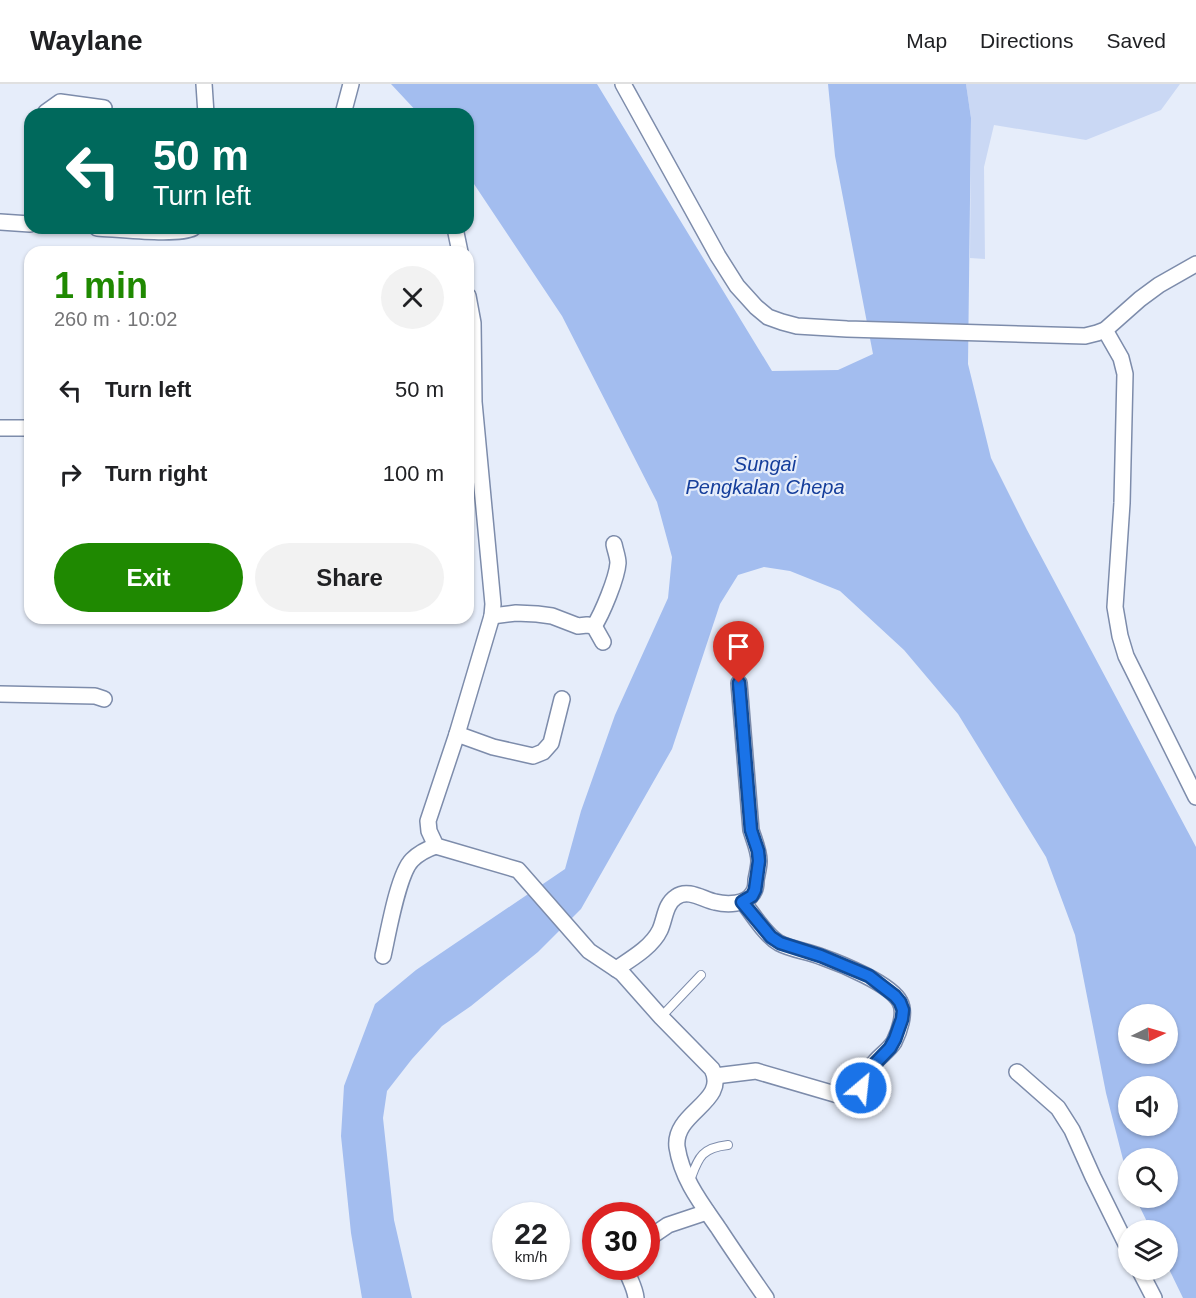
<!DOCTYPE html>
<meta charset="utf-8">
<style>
body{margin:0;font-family:Arial,sans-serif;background:#f2f2f2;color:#202124;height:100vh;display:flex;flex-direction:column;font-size:22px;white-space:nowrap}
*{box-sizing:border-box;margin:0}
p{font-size:20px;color:#757577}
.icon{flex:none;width:33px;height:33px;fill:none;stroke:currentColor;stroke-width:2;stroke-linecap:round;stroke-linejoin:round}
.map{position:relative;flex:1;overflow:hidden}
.details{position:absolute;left:24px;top:162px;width:450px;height:378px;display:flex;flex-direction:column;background:#fff;border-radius:18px;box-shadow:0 2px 4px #0004}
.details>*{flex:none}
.hud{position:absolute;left:24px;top:24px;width:450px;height:126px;border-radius:18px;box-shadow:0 2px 4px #0004;background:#00695c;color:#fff;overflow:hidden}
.needle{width:39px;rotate:85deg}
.fabs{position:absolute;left:1118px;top:920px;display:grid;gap:12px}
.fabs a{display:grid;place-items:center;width:60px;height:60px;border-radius:50%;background:#fff;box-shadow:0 2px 4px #0004;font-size:30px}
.speed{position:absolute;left:492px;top:1118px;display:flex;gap:12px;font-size:30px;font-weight:700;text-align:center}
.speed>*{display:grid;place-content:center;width:78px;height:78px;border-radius:50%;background:#fff;box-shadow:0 2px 4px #0004;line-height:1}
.speed small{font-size:15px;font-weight:400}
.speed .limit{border:9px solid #d22;background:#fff;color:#111}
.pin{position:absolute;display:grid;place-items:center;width:51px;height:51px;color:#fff;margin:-62px -26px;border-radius:50% 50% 50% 0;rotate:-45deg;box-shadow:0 0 6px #0007}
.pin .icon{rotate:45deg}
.me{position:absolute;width:66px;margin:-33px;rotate:28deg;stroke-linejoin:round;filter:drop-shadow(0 0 4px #0008)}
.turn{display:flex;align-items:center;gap:21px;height:126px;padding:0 30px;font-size:27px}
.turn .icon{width:78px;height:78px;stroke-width:2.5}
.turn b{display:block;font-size:42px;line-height:51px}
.round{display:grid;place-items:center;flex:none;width:63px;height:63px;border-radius:32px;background:#f2f2f2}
.overview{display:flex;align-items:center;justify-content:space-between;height:102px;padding:0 30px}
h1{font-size:36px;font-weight:600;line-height:45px;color:#1f8901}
.cta{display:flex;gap:12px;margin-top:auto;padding:12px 30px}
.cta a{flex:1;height:69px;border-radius:36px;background:#1f8901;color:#fff;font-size:24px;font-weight:600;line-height:69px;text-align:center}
.cta a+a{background:#f2f2f2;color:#202124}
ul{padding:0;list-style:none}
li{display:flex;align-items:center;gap:18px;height:84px;padding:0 30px}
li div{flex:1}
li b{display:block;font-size:22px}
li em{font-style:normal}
header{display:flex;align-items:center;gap:36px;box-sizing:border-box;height:84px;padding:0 30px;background:#fff;border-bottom:2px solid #e0e0e0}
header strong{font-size:28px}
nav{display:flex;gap:33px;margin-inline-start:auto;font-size:21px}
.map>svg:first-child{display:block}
.green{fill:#cad8f4}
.water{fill:#a3bdef;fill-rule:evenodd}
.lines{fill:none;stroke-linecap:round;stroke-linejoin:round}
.lane-casing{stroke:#7d8cab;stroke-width:10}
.street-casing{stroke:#7d8cab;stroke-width:18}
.lane{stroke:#fff;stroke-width:8}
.street{stroke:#fff;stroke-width:15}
.route-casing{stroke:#114b97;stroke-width:15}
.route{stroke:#1a73e8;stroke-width:10}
.labels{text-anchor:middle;stroke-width:4.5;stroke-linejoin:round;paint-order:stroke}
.water-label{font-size:20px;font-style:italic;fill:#153e9b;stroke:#e6edfa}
</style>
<header>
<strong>Waylane</strong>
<nav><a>Map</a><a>Directions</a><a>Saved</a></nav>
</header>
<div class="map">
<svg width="1196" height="1214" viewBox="0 0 1196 1214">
<rect width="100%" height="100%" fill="#e6edfa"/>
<path class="green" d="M966,0H1180L1161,26L1086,56L994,41L984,83L985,175L970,174L971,34Z"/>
<path class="water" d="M391,0H597L772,287L838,286L873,270L835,72L828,0H966L971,34L968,280L991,374L1027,446L1196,763V1214H1183L1167,1181V1146H1151L1135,1113H1167V1074H1128V1095L1106,1009L1075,851L1046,773L958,630L904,566L840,507L790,487L764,483L738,491L720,520L672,665L581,825L538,868L471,922L442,942L412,975L387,1007L383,1034L394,1136L412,1214H362L351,1149L341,1052L344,1002L375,920L416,886L565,785L581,727L615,631L668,514L672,473L657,418L562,232L468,91V30H419ZM1128,930H1167V969H1128ZM1128,1002H1167V1041H1128Z"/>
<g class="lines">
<defs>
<g id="lane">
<path d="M661,933L701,891"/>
<path d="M689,1099C698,1076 699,1064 728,1061"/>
</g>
<g id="street">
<path d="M204,0L206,30"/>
<path d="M623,0L718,172L737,202L756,223L768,233L782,238L797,242L847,245L1085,252L1097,249L1105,246L1140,215L1159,201L1196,180"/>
<path d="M46,30V28L60,18L104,24"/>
<path d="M343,30L351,0"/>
<path d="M0,138L30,140"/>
<path d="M97,144C117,145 178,152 193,144"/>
<path d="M455,144L460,168"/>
<path d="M468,212L473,239L474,318L493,520L492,532L457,650L428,737L429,747L436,762L518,786L589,867L622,889L661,933L712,985C729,1018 673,1028 677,1063C682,1095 701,1119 719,1145C734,1168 750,1191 766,1214"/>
<path d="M1105,246L1121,274L1125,290L1122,419L1115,523L1120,552L1126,572L1196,713"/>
<path d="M0,344H30"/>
<path d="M492,532L516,529L537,530L552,532L578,542L587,541L594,542L603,558"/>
<path d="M594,542C602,530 617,494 618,479C618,473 615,466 614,460"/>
<path d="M0,610L95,612L104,615"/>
<path d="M457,650L493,663L533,672L543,668L551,659L562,615"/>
<path d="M383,872C388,850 398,790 412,776C419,769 427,765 436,762"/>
<path d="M616,885C631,875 652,863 660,846C665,835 665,820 676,813C688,804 704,816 715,818C727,821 746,821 753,809C756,805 756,800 756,796C757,790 759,783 759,777C759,767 754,756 751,746L739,599"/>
<path d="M1017,988L1058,1024L1072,1046L1093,1093L1128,1164"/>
<path d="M715,992L756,987L845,1013C859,1013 860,1004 865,992C867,987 871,982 875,978C881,971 889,966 894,958C899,948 906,929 900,918C891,900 842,880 822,873C808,867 792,866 779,859C765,851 753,830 743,818"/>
<path d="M646,1156L668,1141L707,1128"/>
<path d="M625,1182C628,1193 635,1203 636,1214"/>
<path d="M1139,1185L1154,1214"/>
</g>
</defs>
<use href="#lane" class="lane-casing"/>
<use href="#street" class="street-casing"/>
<use href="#lane" class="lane"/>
<use href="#street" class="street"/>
</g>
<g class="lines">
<defs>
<path id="route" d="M739,599L751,746L758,767L759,777L755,806L752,812L742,818L771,853L780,859L821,872L869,892L895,912L900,918L903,926L902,935L895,955L890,964L865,990L861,1004"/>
</defs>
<use href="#route" class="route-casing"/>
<use href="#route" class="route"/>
</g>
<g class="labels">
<g class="water-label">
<text x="765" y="387">Sungai<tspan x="765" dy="23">Pengkalan Chepa</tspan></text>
</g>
</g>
</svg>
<div class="fabs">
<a><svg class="needle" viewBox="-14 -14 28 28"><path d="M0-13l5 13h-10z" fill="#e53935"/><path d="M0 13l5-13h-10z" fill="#757577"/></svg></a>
<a><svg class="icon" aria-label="sound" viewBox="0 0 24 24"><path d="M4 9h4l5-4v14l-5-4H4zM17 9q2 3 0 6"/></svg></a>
<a><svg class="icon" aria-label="search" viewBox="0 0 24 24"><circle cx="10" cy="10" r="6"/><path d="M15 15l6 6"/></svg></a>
<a><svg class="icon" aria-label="layers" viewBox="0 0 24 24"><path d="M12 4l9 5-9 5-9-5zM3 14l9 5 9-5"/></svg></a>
</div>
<div class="speed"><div>22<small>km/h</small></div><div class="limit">30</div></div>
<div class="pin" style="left:739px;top:599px;background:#d93025"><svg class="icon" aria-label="arrive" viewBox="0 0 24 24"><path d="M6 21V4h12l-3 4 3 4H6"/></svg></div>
<svg class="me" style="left:861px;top:1004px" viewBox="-20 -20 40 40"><circle r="17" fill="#1a73e8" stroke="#fff" stroke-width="3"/><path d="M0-11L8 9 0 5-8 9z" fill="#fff"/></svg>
<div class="hud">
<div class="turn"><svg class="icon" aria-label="left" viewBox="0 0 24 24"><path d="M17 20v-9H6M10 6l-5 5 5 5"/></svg><div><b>50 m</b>Turn left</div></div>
</div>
<section class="details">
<div class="overview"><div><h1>1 min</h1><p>260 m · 10:02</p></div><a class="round"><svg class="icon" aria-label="close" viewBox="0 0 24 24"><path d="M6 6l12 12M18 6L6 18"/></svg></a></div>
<ul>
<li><svg class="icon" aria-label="left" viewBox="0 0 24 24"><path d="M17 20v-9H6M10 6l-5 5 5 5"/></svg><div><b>Turn left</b></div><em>50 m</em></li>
<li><svg class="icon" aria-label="right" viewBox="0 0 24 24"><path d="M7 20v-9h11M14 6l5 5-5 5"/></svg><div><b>Turn right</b></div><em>100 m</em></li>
</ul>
<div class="cta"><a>Exit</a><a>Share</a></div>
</section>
</div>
